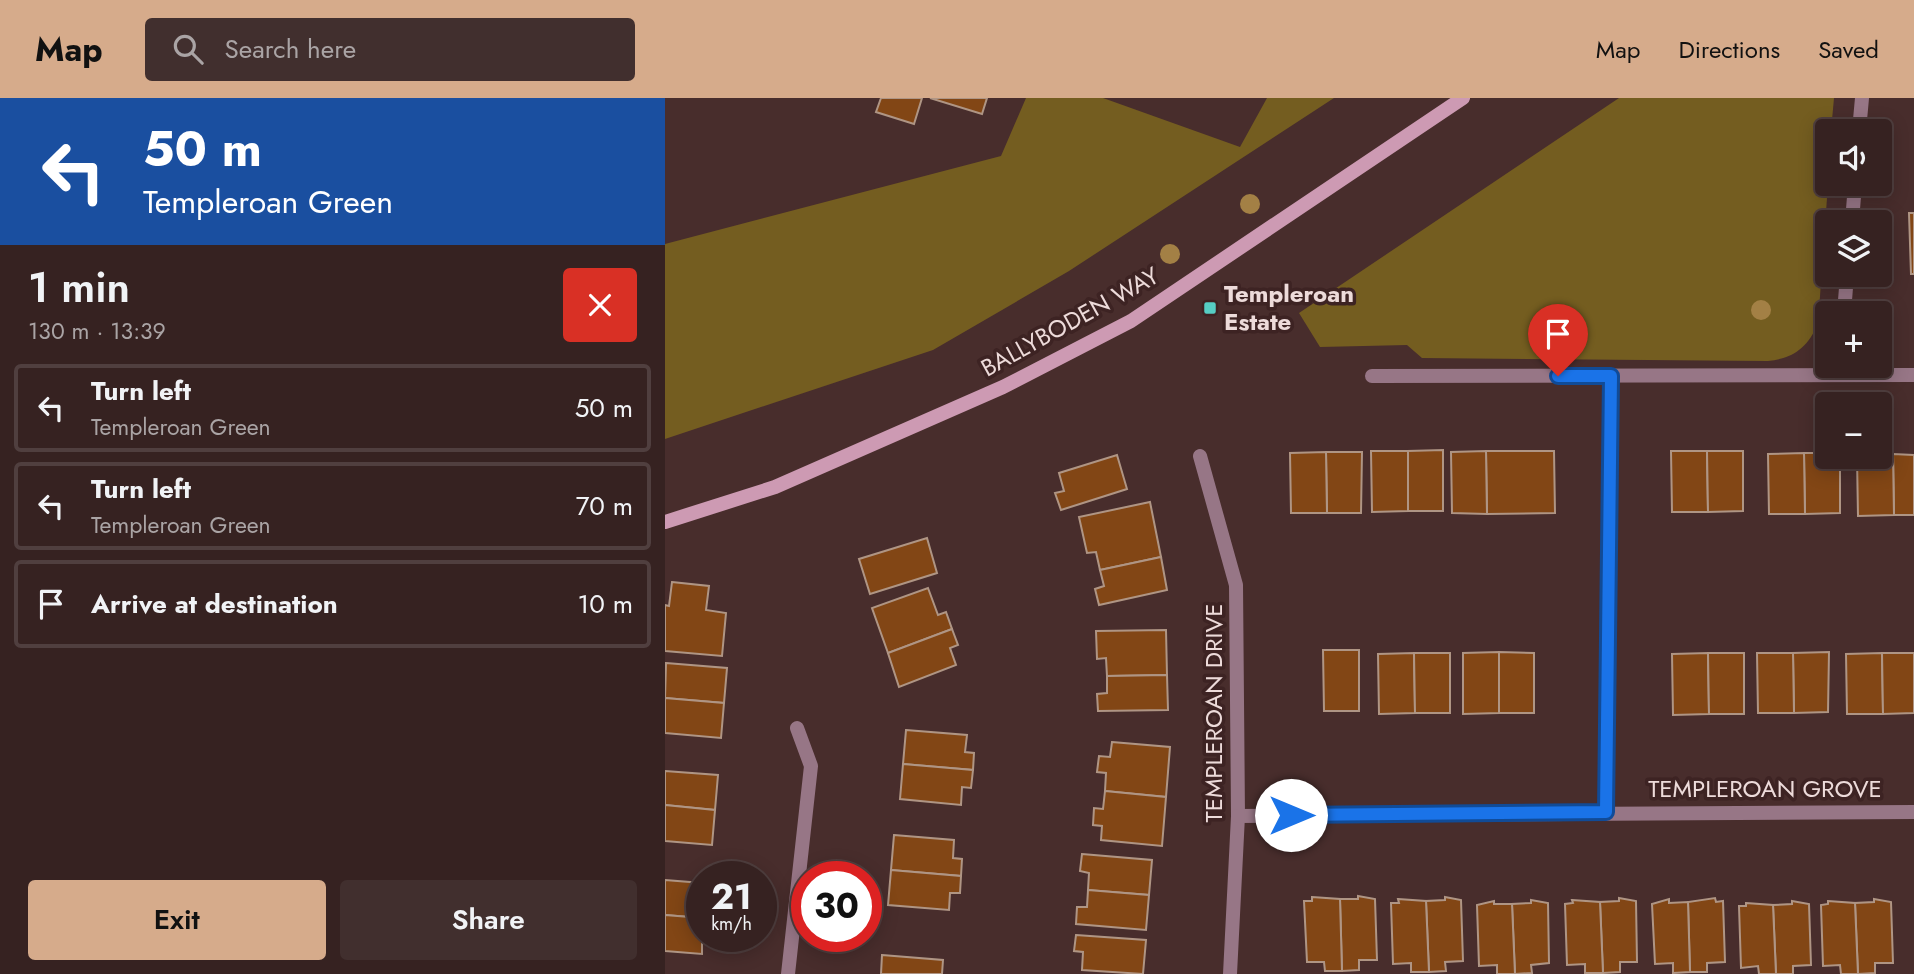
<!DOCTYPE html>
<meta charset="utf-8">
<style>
body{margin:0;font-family:Jost,sans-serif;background:#412f2e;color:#f1f3f6;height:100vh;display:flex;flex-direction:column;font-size:26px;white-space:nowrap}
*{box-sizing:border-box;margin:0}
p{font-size:23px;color:#aaa4a5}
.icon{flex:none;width:38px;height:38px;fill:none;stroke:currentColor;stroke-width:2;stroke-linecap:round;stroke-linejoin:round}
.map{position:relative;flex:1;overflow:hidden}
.sheet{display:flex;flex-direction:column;background:#362221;width:665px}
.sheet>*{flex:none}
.top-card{background:#1a4fa0;color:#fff;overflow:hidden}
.buttons{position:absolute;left:1150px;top:21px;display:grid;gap:14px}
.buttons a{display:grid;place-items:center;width:77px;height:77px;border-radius:7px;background:#362221;box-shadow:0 4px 18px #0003,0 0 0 2px #503f3f;font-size:35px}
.speed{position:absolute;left:21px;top:763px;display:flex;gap:14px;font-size:35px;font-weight:700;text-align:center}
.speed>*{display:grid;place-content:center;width:91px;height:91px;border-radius:50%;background:#362221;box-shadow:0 4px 18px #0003,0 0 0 2px #503f3f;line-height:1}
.speed small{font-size:18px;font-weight:400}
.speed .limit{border:10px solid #d22;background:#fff;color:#111}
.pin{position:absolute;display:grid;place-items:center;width:60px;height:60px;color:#fff;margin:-72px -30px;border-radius:50% 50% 50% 0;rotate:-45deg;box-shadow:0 0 7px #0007}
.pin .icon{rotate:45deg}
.me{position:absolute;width:77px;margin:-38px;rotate:90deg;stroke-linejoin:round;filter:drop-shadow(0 0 5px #0008)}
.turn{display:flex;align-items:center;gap:24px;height:147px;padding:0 28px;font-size:32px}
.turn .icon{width:91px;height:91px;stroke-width:2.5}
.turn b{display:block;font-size:49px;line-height:60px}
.round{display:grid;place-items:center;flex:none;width:74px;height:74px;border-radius:7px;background:#412f2e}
.head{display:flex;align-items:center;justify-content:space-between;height:119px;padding:0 28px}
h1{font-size:42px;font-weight:600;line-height:52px}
.button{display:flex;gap:14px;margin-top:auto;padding:14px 28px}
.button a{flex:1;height:80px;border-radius:7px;background:#d6ab8b;color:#111;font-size:28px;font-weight:600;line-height:80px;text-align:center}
.button a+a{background:#412f2e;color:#f1f3f6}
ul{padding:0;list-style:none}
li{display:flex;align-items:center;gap:21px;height:88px;margin:0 14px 10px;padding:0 14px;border:4px solid #503f3f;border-radius:7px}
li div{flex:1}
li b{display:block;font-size:26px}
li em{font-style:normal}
header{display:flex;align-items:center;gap:42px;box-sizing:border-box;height:98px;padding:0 35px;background:#d6ab8b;color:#111}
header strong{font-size:33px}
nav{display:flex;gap:38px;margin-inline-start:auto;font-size:24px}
.search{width:490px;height:63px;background:#412f2e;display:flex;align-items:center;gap:18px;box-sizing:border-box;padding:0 24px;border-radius:7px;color:#aaa4a5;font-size:26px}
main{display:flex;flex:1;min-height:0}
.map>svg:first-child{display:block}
.green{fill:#745d20}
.building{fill:#824615;stroke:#af9584;stroke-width:2}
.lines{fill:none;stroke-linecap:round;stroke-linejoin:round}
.minor{stroke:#977686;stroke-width:14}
.secondary{stroke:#cd9ab3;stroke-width:14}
.tree{fill:#a38045}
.route-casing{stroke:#114b97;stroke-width:18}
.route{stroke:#1a73e8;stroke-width:12}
.poi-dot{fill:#56cec4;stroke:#3d2323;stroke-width:2.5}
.labels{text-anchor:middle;stroke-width:7;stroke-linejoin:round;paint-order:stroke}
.poi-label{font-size:24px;font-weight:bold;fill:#eddbda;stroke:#3d2323;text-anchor:start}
.street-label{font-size:24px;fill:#eddbda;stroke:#3d2323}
</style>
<header>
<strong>Map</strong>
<div class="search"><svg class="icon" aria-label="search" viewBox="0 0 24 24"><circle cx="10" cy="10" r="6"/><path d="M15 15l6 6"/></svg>Search here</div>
<nav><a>Map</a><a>Directions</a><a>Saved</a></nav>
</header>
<main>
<section class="sheet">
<div class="top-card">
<div class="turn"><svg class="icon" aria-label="left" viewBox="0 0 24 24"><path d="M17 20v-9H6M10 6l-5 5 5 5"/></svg><div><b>50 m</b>Templeroan Green</div></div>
</div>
<div class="head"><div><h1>1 min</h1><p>130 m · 13:39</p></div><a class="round" style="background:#d93025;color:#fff"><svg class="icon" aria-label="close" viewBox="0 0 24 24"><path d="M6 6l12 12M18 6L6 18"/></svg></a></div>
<ul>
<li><svg class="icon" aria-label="left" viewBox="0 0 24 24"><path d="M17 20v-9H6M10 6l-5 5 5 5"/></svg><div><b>Turn left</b><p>Templeroan Green</p></div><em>50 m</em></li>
<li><svg class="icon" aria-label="left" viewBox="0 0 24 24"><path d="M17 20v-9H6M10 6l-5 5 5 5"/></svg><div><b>Turn left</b><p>Templeroan Green</p></div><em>70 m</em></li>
<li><svg class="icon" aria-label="arrive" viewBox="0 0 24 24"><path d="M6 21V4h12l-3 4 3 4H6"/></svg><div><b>Arrive at destination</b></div><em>10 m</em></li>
</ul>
<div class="button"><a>Exit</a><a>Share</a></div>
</section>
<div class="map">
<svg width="1249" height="876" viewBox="0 0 1249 876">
<rect width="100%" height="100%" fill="#482d2c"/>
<g class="green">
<path d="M361,0H438L575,49L602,0H669L404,173L268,252L0,341V146L336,58Z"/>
<path d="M954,0H1169L1166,33H1162L1163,86L1153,226C1142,250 1129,260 1103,263L757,260L742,247L655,249L634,215Z"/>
</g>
<g class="building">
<path d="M216,0H257L249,26L211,14Z"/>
<path d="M265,0H322L317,16Z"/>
<path d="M1244,115H1249V176H1246Z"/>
<path d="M778,352V413H743V353Z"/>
<path d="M706,353H743V413L707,414Z"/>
<path d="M821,353H889L890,415L822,416Z"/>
<path d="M821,353L822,416L787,415L786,354Z"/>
<path d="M1006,353H1042L1043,414H1007Z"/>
<path d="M1042,353H1078V413L1043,414Z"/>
<path d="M661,354H697L696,415H662Z"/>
<path d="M661,354L662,415H626L625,355Z"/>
<path d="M1139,355H1162V359H1175V415L1140,416Z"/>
<path d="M1139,355L1140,416H1104L1103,356Z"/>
<path d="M1228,356L1249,357V417H1229Z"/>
<path d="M1228,356L1229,417L1193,418L1192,359Z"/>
<path d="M452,357L462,391L396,412L390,395L399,393L394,375Z"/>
<path d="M485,404L496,459L435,472L431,454L422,455L414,419Z"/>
<path d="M262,440L272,475L205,496L194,461Z"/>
<path d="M496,459L502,492L434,507L430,491L439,488L435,472Z"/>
<path d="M7,484L44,488L41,512L61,515L57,558L0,553V507L4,508Z"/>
<path d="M263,490L273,517L281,514L287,531L223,555L207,510Z"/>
<path d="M287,531L293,547L285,550L291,567L234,589L223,555Z"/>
<path d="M501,532L502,577L442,578L441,560L432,561L431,533Z"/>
<path d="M658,552H694V613H659Z"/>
<path d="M834,554V615L798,616V555Z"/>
<path d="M834,554L869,555V615H834Z"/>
<path d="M1164,554L1163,614L1129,615L1128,555Z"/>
<path d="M749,555L750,615L714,616L713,556Z"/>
<path d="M749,555H785V615H750Z"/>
<path d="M1043,555L1044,616L1008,617L1007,556Z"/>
<path d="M1043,555H1079V616H1044Z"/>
<path d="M1092,555H1128L1129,615H1093Z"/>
<path d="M1217,555L1218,616H1182L1181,556Z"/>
<path d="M1217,555H1249V615L1218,616Z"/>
<path d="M1,565L62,570L59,605L0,600Z"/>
<path d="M502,577L503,612L433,613L432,596L442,595V578Z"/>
<path d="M0,600L59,605L56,640L0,635Z"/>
<path d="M241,632L302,637L300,654L309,655L308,672L238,666Z"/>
<path d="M447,644L505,649L501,699L440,693L441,675L432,674L434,658L445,659Z"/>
<path d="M238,666L308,672L306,690L297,689L296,707L235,701Z"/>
<path d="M0,673L53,677L50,712L0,707Z"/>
<path d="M440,693L501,699L497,748L436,742L437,728L428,727L429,710L438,711Z"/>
<path d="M0,707L50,712L47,747L0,743Z"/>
<path d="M229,737L289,742L288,760L297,761L296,778L226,772Z"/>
<path d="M417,756L487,762L484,797L423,792L424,775L415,773Z"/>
<path d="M226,772L296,778L295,795H285L284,812L223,807Z"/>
<path d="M0,782L37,785V820L0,817Z"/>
<path d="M423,792L484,797L481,832L411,826L412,809H422Z"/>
<path d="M693,798L710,801L712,862H694V872L677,873L675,801H693Z"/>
<path d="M647,799L675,801L677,873H660L659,864H642L639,803H647Z"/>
<path d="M780,799L796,802L798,863L780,864L781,873L764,874L761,803L780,802Z"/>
<path d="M954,800L971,803L972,864H955V874L938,875L935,804L954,803Z"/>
<path d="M1050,800L1051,804L1058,803L1060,864L1042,865V874H1025L1023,804Z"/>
<path d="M733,801L761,803L764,874H746V865L728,866L726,805H734Z"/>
<path d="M1004,801V805L1023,804L1025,874L1008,875V865L990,866L987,806Z"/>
<path d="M1209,801L1226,804L1228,865H1210V875L1193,876L1190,805L1209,804Z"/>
<path d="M866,802L883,805L884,865L866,867L867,875L850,876L847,806L866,805Z"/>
<path d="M907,802L935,804L938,875H920V866L902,867L900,806L908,805Z"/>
<path d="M829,803V806H847L850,876H832V867L814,868L812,807Z"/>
<path d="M1127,803L1144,806L1146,867L1128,868V876H1111L1108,807L1127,806Z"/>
<path d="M1163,803L1190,805L1193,876H1176L1175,867L1158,868L1156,807L1163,806Z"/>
<path d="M1081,805L1108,807L1111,876H1094L1093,868L1076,870L1074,808H1081Z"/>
<path d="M0,817L37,820V856L0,853Z"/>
<path d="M411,837L481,842L478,876L417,872L418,854L409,853Z"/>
<path d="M217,857L278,862L277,876H216Z"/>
</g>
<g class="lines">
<g class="minor">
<path d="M1194,33L1197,0"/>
<path d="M1187,124L1190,86"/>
<path d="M1179,215L1182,177"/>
<path d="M707,278L1249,277"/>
<path d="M535,358L571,487L573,718L565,876"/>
<path d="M941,714L945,278"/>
<path d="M573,718L1249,714"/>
<path d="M123,876L146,668L132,630"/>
</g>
<path class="secondary" d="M0,424L110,389L338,289L466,223L798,0"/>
</g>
<g class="tree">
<circle cx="585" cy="106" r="10"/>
<circle cx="505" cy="156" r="10"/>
<circle cx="1096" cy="212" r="10"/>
</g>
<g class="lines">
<defs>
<path id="route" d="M626,717L941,714L946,278H893"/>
</defs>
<use href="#route" class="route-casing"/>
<use href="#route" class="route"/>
</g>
<rect class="poi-dot" x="538" y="203" width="14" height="14" rx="3.5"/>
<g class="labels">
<g class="poi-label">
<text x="559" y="204">Templeroan<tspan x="559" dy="28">Estate</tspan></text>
</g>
<g class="street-label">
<text transform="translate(405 224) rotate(-29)" y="8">BALLYBODEN WAY</text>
<text transform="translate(549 615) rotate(-90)" y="8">TEMPLEROAN DRIVE</text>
<text x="1100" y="699">TEMPLEROAN GROVE</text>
</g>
</g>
</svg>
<div class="buttons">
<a><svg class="icon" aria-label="sound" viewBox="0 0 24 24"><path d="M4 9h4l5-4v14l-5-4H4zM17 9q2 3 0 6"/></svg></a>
<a><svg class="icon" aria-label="layers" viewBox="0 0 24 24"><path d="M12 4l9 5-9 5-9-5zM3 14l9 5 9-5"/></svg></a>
<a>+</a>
<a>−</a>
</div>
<div class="speed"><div>21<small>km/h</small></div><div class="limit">30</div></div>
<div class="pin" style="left:893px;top:278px;background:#d93025"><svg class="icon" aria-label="arrive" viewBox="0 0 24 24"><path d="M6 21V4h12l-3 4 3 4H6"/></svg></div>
<svg class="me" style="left:626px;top:717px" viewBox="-20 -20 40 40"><circle r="19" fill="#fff"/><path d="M0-13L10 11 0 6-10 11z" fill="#1a73e8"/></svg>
</div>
</main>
